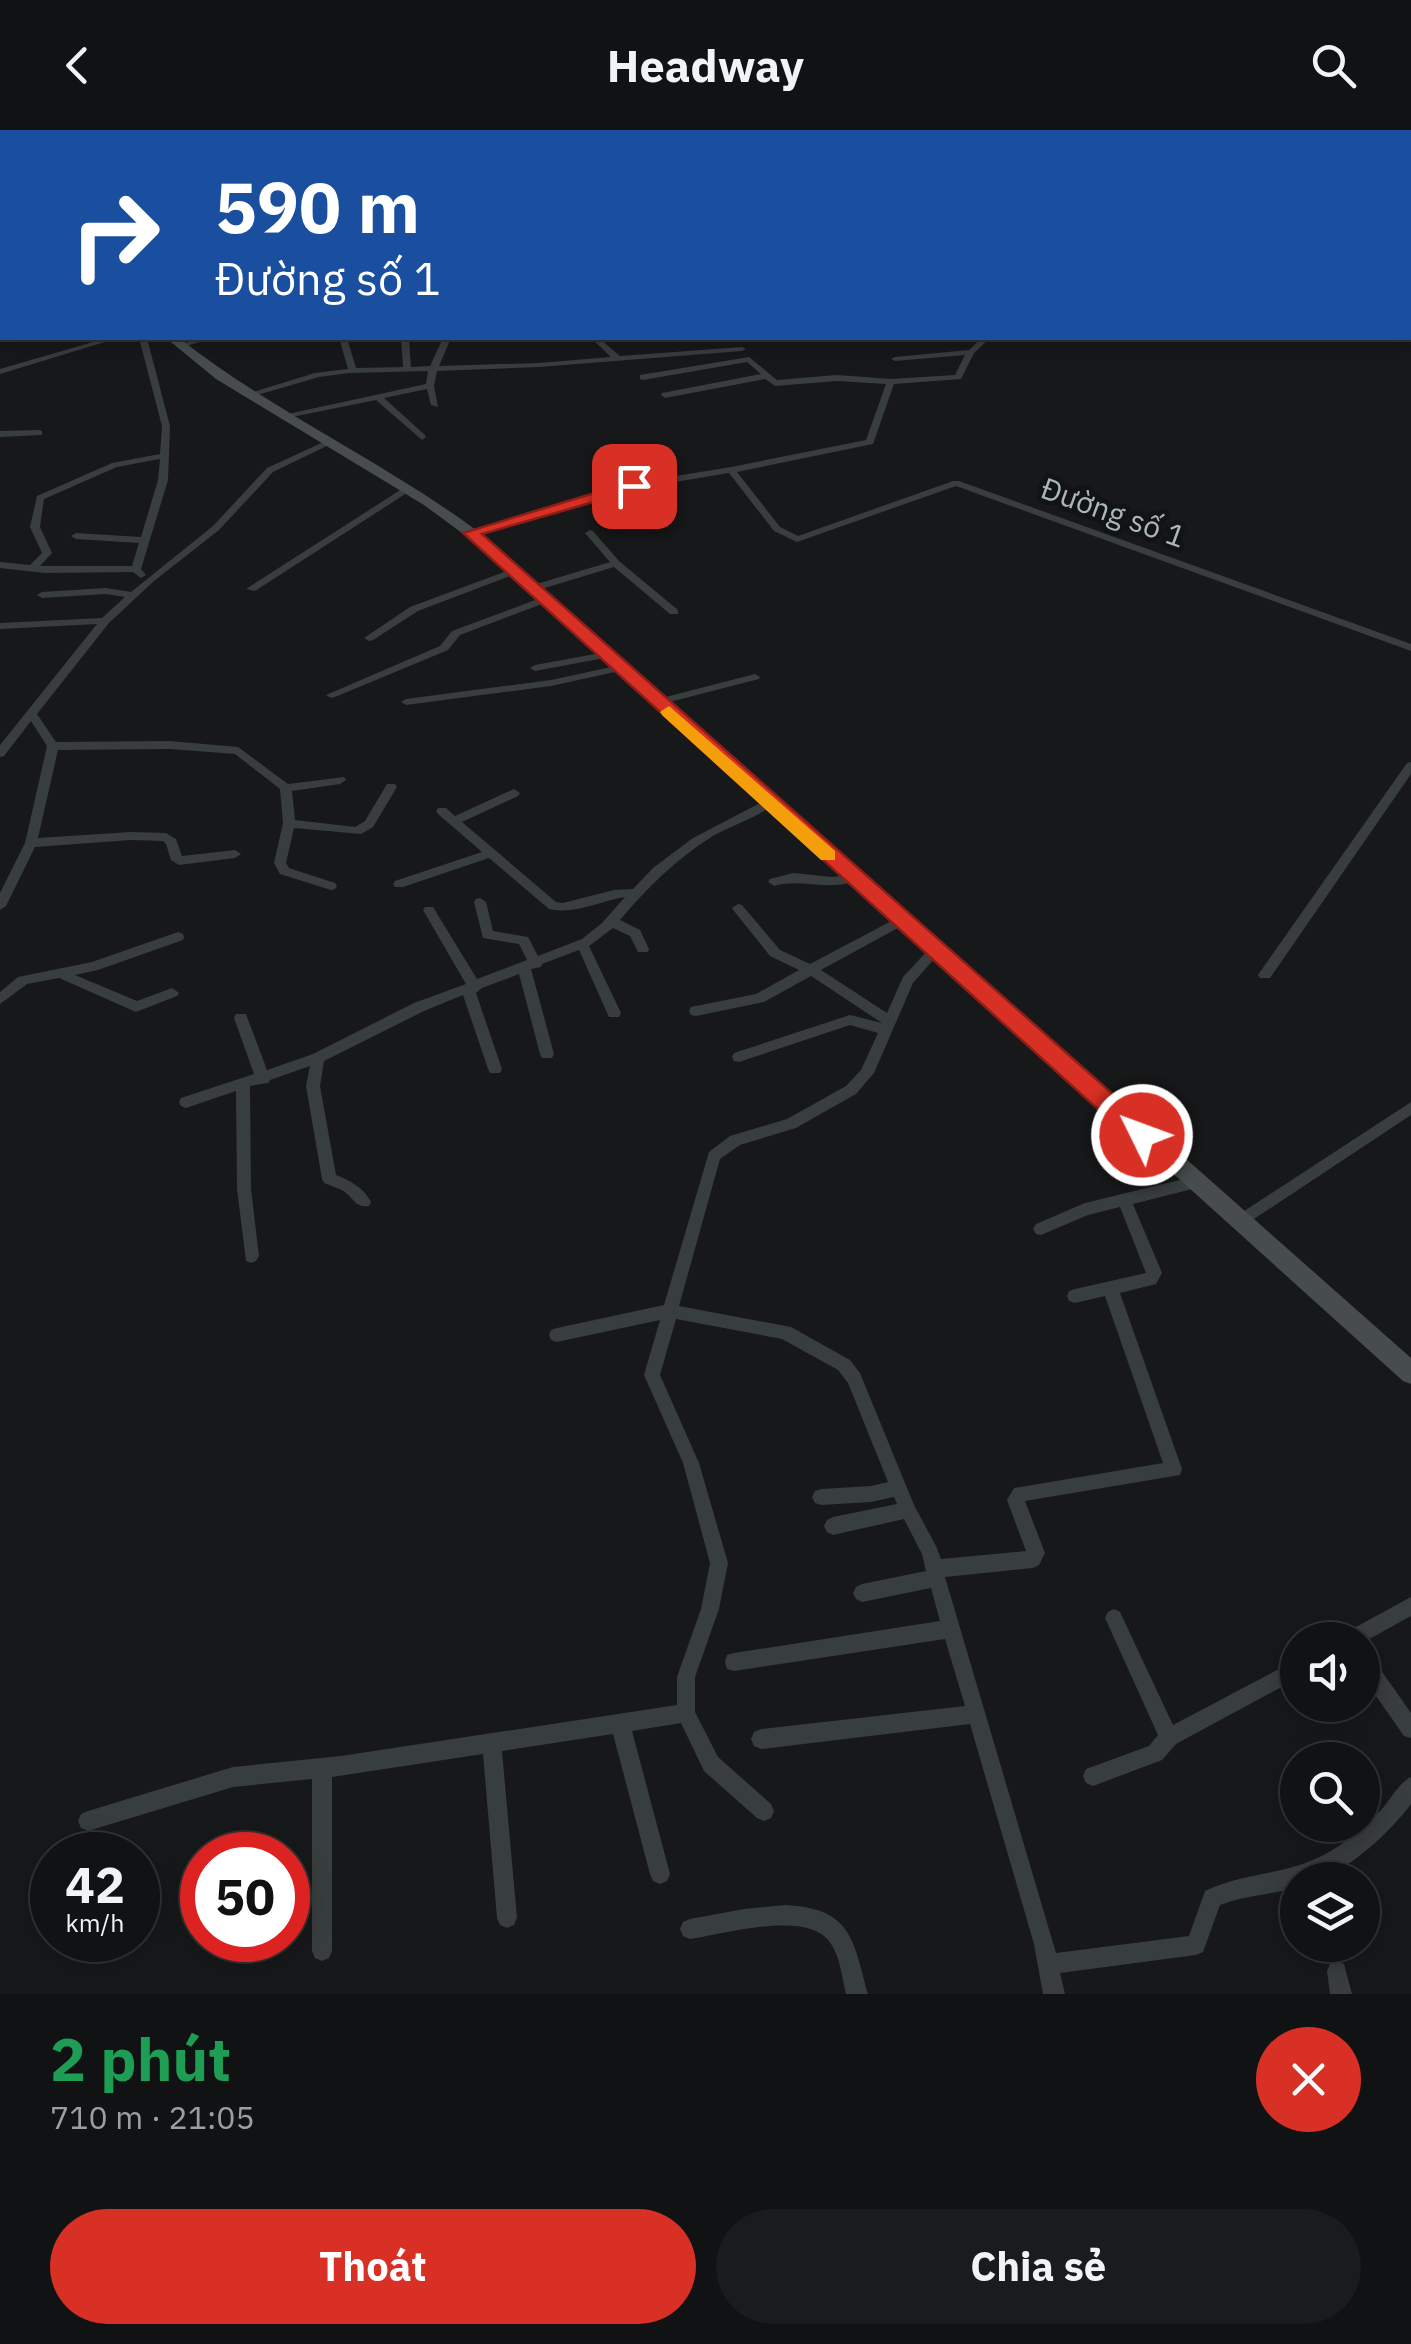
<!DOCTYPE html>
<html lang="vi">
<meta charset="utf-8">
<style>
body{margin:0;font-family:"IBM Plex Sans",sans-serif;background:#1a1b1c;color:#f1f3f6;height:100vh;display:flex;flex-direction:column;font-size:38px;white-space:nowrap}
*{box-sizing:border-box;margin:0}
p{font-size:32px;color:#9c9ea0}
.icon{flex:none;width:55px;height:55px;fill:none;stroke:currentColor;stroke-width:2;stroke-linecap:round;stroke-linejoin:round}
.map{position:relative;height:1864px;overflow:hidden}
.sheet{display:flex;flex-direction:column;background:#111213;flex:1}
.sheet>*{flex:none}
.guide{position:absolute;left:0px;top:0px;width:1412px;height:210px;box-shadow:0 5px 25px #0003,0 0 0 2px #303233;background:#1a4fa0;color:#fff;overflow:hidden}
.tools{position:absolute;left:1280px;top:1492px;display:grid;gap:20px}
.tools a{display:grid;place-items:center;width:100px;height:100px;border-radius:50%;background:#111213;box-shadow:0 5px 25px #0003,0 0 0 2px #303233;font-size:50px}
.speed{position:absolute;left:30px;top:1702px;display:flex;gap:20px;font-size:50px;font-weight:700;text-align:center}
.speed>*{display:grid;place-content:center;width:130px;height:130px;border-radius:50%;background:#111213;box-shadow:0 5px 25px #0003,0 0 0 2px #303233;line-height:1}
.speed small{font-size:25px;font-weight:400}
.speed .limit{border:15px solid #d22;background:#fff;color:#111}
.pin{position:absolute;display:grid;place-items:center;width:85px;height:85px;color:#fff;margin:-42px;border-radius:20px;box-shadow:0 5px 15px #0006}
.me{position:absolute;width:110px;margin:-55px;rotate:312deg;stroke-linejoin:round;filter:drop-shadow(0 0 8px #0008)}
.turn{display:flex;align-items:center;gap:35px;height:210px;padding:0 50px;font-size:45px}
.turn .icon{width:130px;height:130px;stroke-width:2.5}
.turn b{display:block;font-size:70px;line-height:85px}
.round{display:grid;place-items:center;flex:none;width:105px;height:105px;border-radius:52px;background:#1a1b1c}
.headline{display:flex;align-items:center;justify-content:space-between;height:170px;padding:0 50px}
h1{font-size:60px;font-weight:700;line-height:75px;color:#1e9e55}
.button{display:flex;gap:20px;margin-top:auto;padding:20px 50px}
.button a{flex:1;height:115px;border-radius:60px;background:#d93025;color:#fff;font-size:40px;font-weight:700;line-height:115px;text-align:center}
.button a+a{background:#1a1b1c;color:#f1f3f6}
header{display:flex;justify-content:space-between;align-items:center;height:130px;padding:0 50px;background:#111213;font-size:45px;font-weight:700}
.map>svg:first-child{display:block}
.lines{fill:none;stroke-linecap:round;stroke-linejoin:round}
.minor{fill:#383d3d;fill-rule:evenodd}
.secondary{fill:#464d4c;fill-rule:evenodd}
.route{fill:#d93025;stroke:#8d1f18;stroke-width:2.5}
.slow{fill:#f59e0b}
.labels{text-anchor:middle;stroke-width:10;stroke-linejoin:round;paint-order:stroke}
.far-street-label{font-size:30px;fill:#aab8b5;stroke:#121314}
</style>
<header><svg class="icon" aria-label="back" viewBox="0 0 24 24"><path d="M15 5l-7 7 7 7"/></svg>Headway<svg class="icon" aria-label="search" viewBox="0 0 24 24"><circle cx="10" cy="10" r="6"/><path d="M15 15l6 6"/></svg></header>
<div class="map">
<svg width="1411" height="1864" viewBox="0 0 1411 1864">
<rect width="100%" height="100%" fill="#171819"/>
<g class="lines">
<g class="minor">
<path d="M21,0H28L29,2H23Z"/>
<path d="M246,0H266L258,2H242Z"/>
<path d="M298,0H304L305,2H299Z"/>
<path d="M324,0H331L332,2H326Z"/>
<path d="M867,0H874L872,2H866Z"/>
<path d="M1160,0H1167L1165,2H1159Z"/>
<path d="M1305,0H1329L1332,2H1302Z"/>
<path d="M1353,0H1359L1358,2H1352Z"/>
<path d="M1411,0V6H1410V2H1408Z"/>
<rect x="1410" y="13" width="1" height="4"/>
<path d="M0,15L2,16V21L0,20Z"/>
<rect x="1410" y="37" width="1" height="4"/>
<rect x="1410" y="123" width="1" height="5"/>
<rect x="0" y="148" width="2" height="4"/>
<path d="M107,208H118L0,244V239Z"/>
<path d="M139,208H147L170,296L168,350L141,439L146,445L141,448L133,442L45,443L0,438V432L30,435L42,423L30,397L37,366L112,333L160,324L162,296ZM160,329L158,350L141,407L76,403L71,406L76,409L139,413L132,436H40L52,423L40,397L44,369L117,337Z"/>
<path d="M201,208H212L180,218L176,216Z"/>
<path d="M339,208H347L356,238L403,237L401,208H409L411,237L430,236L443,208H451L439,236L539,233L611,227L591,208H599L620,226L742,217L746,219L742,221L539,237L437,241L434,256L438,277L431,275L427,259L384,268L425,305L426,307L422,310L376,270L287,288L283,285L426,254L428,241L349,243L319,247L251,267L247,264L315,243L348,239Z"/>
<path d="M982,208H990L974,223L961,249L894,254L873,314L737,342L780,397L798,406L953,351H959L1411,514V521L956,356L797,412L774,401L729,343L615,362L474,405L466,403L614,356L731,337L866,310L886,254L837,251L775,256L765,249L665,268L661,265L662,263L761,244L747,232L643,250L640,249V245L749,227L777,250L837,245L891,249L955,245L965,225L895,231L891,229L895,227L969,220Z"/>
<path d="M39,300L42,301V305L0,307V301Z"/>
<path d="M328,310L335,312L273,342L219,400L154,451L109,493L37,584L56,612L170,611L238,617L288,654L344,647L346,650L340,654L292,661L295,690L355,697L365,691L387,654H395L397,657L373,697L361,704L294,698L286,733L289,738L335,753L337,756L335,759L331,760L280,744L274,733L283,693L280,659L235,624L170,619L58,620L38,708L131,702L166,703L176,709L182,726L235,720L241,724L235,728L179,735L171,730L166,714L163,711L131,710L35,717L6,776L0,780V763L25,713L47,616L31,591L4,626L0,627V615L97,494L0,499V493L102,488L125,467L106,464L42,468L37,465L42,462L106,458L131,462L213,396L267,338Z"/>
<path d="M405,357L413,359L255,461L246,459Z"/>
<path d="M590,400L593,401L619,431L678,480V484H670L614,437L538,460H530V456L610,432L585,403Z"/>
<path d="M515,438L520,441L518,443L418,481L373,510L369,511L364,508L410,477Z"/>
<path d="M546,466L550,467V471L460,505L448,520L335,567L331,568L326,565L440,516L452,501Z"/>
<path d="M606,522L611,525L610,527L535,541L530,538L535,535Z"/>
<path d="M620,535L625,538L624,540L551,556L406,575L401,572L406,569L551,550Z"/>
<path d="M755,544L760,547L759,549L658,575L653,572L654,570Z"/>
<path d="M1411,632V644L1270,848H1260L1258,845L1260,842L1407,633Z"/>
<path d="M514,659L520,663L518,666L462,692L556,772L563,773L614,760L633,759L653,738L693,708L766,670L770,669L776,673C758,687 733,695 713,706C676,729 648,757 620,790L640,800L649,819L648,822H638L630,806L613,798L589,816L621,883L619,887H609L579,820L542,834L541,837L531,839L554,924L552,928H542L540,924L519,844L482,858L476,863L502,939L500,943H490L488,939L463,865L424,881L324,931L320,956L336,1045C351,1051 363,1057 371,1072L369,1076C356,1078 355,1070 345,1062C339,1058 331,1056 324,1053L322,1049L306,956L310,936L270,950L268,953L250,956L251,1059L259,1126L256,1131L251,1133L246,1131L237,1059L236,961L186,978L181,976L179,972L181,968L254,944L234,888L236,884H246L267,940L313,924L414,873L466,854L423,780L425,777H433L477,849L527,830L519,814L483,808L474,772L476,769L480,768L486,772L493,801L528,807L538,826L582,809L602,793L625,767C599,771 576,785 549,779L489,728L403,757H395L393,754L395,751L482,722L438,684L436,681L438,678H446L455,686Z"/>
<path d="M793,743L833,747L854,744L860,748C835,764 802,747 774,756L768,752L770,749Z"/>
<path d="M738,774L742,775L780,820L810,834L897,788H905L907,791L905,794L821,840L887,883L903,847L930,818L935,816L941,821L913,853L874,943L856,964L796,998L740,1015L720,1029L679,1176L791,1197L850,1230L860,1243L914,1375L936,1416L941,1429L1026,1421L1007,1370L1014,1358L1163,1333L1105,1166L1075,1173L1069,1171L1067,1166L1069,1161L1075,1159L1146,1143L1120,1077L1088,1085L1041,1105L1036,1104L1033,1099L1036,1094L1085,1073L1196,1046L1201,1048L1203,1052L1201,1056L1196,1058L1133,1074L1162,1143L1156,1154L1120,1163L1182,1339L1180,1345L1025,1371L1045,1423L1039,1435L1033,1438L945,1447L1056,1823L1189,1806L1205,1761C1247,1741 1289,1746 1331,1721C1349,1710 1365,1696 1380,1681C1390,1671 1398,1653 1411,1647V1674C1393,1699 1345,1745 1314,1750C1309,1751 1303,1750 1298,1750V1757C1272,1765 1245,1765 1220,1775L1203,1822L1196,1825L1060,1843L1065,1864H1043L1034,1814L970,1594L761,1619L754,1616L751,1609L754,1602L761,1599L965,1576L945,1509L734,1541L727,1539L725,1532L727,1525L734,1523L940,1491L931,1458L862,1472L856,1469L853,1463L856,1457L862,1454L926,1441L922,1424L904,1389L833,1405L827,1402L824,1396L827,1390L833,1387L897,1374L894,1367L871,1372L821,1375L815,1373L812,1367L815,1361L821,1359L871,1356L888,1352L848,1253L838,1240L782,1209L676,1189L660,1245L699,1333L728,1433L719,1479L695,1547V1582L718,1627L771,1674L774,1681L771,1688L764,1691L757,1688L704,1641L681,1593L632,1601L670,1744L667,1751L660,1754L653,1751L650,1744L613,1604L502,1621L517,1788L514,1795L507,1798L500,1795L497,1788L483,1624L332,1647V1821L329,1828L322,1831L315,1828L312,1821V1649L233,1657L88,1701L81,1698L78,1691L81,1684L88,1681L233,1637L341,1626L677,1575V1547L701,1479L710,1433L683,1333L644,1245L660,1190L557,1212L551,1210L549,1205L551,1200L557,1198L664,1175L709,1022L730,1006L787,989L846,956L861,940L878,903L850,895L739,932L734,931L732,927L734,923L850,885L882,893L811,846L764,872L696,886L691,885L689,881L691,877L756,864L799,840L770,826L734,781L732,778Z"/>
<path d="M178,802L183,804L184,807L183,810L98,840L75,845L137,871L172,858L179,863L177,866L136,882L59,848L27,854L0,874V862L18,847L92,832Z"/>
<path d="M1411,972V985L1245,1095L1240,1097L1235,1095L1233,1091L1235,1087Z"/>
<path d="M1411,1467V1486L1362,1513V1510H1340L1343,1504Z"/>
<path d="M1114,1479L1120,1482L1173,1595L1298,1529V1548L1176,1614L1162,1630L1093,1656L1086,1653L1083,1646L1086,1639L1149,1616L1158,1605L1105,1488L1108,1482Z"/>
<path d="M1362,1521L1369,1523L1411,1583V1608L1404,1606L1362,1546Z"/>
<path d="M786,1775C852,1779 853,1809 868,1864H846C842,1847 840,1825 829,1811C806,1780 723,1804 690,1809L683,1806L680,1799L683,1792L690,1789L744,1779Z"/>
<path d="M1337,1831L1344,1834L1352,1864H1330L1327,1841L1330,1834Z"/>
</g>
<g class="secondary">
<path d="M112,0H122L124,2H114Z"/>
<path d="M166,208H179C272,281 381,330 476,400L1411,1228V1254L1403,1251L466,406L424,375L216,249Z"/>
</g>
</g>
<path class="route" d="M634,351L641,356L639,359L482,404L1151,998L1154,1005L1151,1012H1134L463,403Z"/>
<path class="slow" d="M669,576L835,721V730H821L663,586L660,582Z"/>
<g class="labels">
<g class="far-street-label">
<text transform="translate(1113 383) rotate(20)" y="10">Đường số 1</text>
</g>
</g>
</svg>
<div class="tools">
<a><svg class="icon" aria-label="sound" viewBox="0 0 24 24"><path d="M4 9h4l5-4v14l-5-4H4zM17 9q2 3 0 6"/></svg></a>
<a><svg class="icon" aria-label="search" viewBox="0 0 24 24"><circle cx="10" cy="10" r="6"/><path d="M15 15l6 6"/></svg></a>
<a><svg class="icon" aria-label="layers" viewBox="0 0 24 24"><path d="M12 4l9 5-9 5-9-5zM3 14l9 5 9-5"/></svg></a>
</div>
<div class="speed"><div>42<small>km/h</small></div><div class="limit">50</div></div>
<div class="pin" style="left:634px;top:356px;background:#d93025"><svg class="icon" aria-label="arrive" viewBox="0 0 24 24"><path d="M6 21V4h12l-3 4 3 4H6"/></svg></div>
<svg class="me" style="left:1142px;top:1005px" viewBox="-20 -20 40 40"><circle r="17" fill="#d93025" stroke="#fff" stroke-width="3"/><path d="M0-11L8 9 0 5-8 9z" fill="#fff"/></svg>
<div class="guide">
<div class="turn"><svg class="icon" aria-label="right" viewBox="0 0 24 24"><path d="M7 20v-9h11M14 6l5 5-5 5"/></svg><div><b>590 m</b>Đường số 1</div></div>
</div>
</div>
<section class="sheet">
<div class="headline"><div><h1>2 phút</h1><p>710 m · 21:05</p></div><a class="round" style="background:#d93025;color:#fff"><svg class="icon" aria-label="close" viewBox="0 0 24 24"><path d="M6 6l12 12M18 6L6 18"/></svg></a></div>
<div class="button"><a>Thoát</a><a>Chia sẻ</a></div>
</section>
